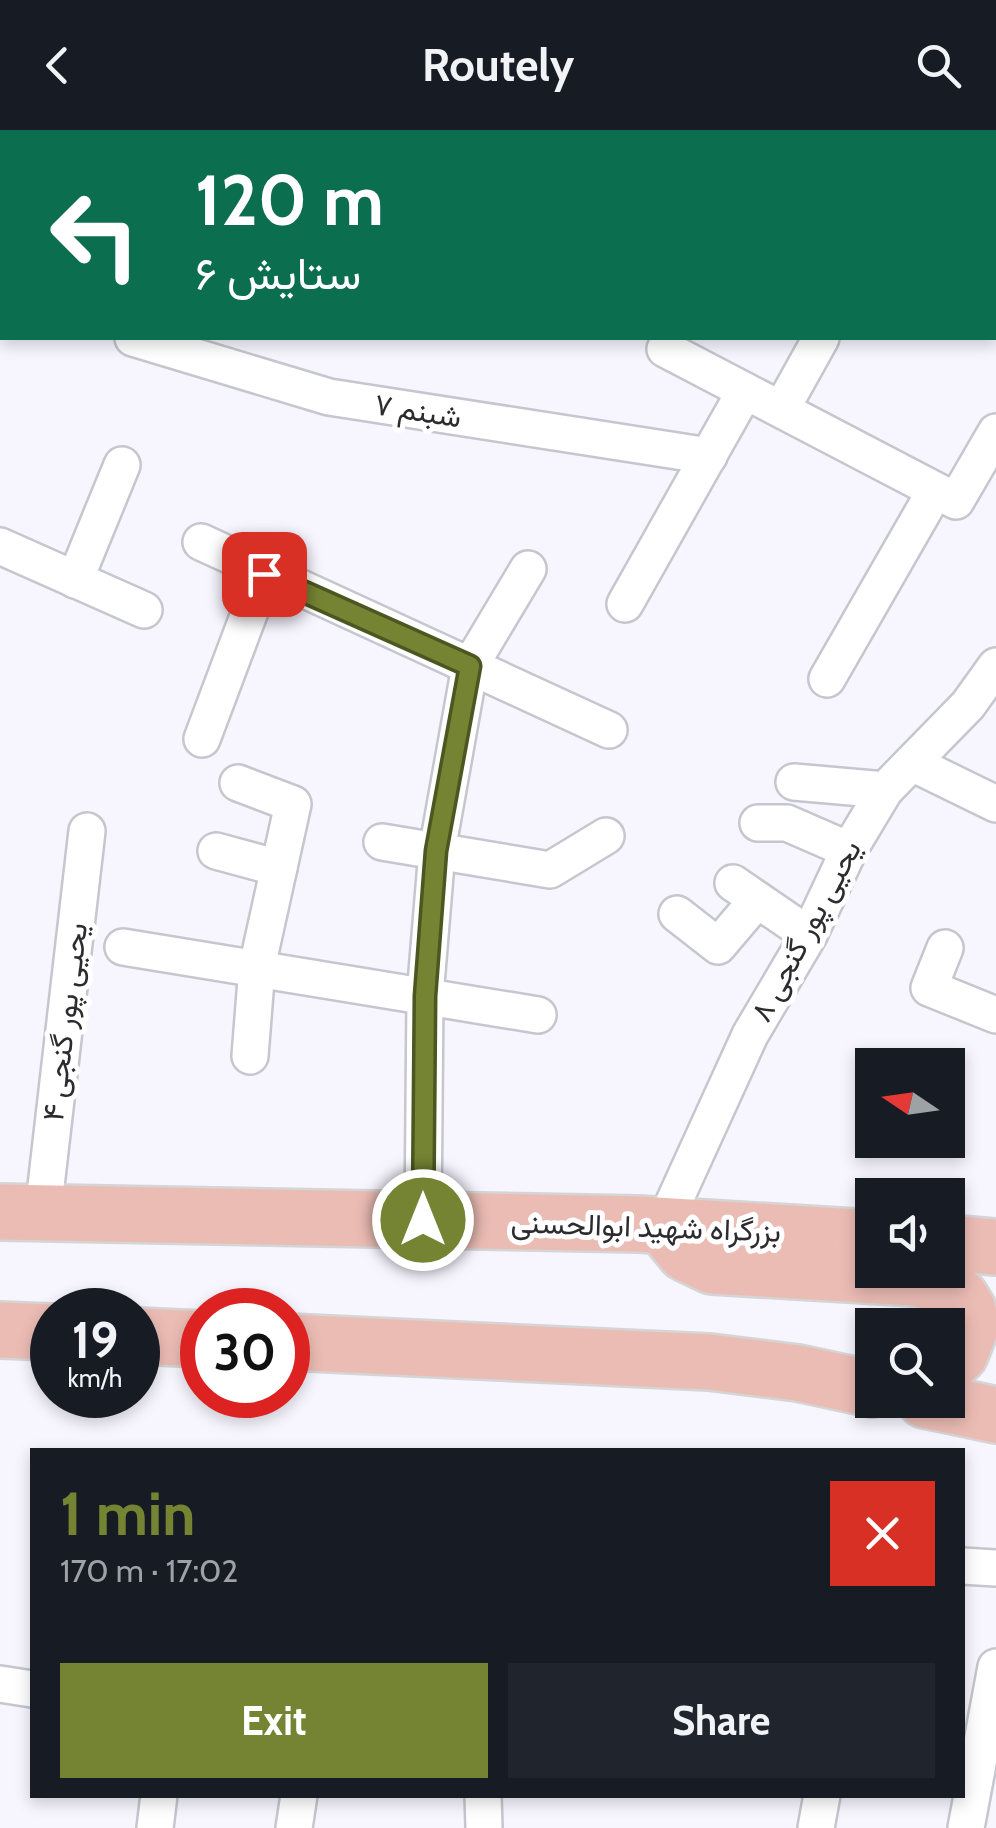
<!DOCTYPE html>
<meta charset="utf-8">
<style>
body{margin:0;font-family:Cabin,Vazirmatn,sans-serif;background:#20242c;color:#f1f3f6;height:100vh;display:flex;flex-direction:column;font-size:38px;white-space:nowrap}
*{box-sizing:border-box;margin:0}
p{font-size:32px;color:#9ea1a6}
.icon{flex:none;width:55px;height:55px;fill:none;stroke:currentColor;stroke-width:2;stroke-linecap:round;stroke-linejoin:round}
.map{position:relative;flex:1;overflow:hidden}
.details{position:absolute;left:30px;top:1318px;width:935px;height:350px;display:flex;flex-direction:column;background:#171b24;border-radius:0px;box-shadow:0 5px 15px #0003}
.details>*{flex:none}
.hud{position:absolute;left:0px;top:0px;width:998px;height:210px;box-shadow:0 5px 15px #0003;background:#0b6e4f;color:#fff;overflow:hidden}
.needle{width:65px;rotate:283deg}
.buttons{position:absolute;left:855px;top:918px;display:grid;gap:20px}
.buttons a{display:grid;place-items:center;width:110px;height:110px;border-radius:0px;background:#171b24;box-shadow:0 5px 15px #0003;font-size:50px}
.speed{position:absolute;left:30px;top:1158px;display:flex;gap:20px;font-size:50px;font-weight:700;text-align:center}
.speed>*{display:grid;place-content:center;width:130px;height:130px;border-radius:50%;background:#171b24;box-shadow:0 5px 15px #0003;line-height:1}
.speed small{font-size:25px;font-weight:400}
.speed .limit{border:15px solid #d22;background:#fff;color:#111}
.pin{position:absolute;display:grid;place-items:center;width:85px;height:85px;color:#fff;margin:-42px;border-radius:20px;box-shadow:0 5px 15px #0006}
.me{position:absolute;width:110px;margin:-55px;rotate:0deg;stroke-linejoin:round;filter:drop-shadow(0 0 8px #0008)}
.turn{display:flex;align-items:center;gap:35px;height:210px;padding:0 30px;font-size:45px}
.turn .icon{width:130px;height:130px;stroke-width:2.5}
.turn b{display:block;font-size:70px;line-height:85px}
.round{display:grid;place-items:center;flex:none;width:105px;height:105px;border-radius:0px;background:#20242c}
.overview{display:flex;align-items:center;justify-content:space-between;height:170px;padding:0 30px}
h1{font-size:60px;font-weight:800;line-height:75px;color:#758433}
.cta{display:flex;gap:20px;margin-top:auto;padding:20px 30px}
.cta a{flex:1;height:115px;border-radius:0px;background:#758433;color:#fff;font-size:40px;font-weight:800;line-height:115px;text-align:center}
.cta a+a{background:#20242c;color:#f1f3f6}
header{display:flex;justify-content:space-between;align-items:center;height:130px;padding:0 30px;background:#171b24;font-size:45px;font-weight:800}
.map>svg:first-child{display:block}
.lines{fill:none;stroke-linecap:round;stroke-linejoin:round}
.stream{stroke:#9bccf4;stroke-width:9}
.minor-casing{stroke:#c6c6ce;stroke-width:40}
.tertiary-casing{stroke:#c6c6ce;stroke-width:48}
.primary-casing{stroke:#d5d5d5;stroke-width:60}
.minor{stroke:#fff;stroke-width:35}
.tertiary{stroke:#fff;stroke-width:42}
.primary{stroke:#ebbcb4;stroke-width:55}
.route-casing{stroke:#4c5621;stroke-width:25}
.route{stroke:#758433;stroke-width:18}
.labels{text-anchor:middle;stroke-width:10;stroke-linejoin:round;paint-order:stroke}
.street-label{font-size:30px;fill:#2c2c2f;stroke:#fff}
</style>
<header><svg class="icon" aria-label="back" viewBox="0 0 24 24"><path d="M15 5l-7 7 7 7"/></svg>Routely<svg class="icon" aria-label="search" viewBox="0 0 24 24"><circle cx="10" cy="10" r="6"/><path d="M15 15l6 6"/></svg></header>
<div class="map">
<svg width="996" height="1698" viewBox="0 0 996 1698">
<rect width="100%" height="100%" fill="#f7f6ff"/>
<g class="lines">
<path class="stream" d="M995,129H996"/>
<defs>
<g id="minor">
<path d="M236,0L241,2"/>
<path d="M410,2V0"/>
<path d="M536,2V0"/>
<path d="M689,2L690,0"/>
<path d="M886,2L887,0"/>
<path d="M0,45H2"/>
<path d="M995,51H996"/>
<path d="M133,208L329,267L709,326"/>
<path d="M665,219L956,371L996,302"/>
<path d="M782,278L821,208"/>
<path d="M201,412L609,600"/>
<path d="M0,416L144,480"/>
<path d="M75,450L122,335"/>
<path d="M625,474L745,261"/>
<path d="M827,549L935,361"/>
<path d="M202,609L264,444"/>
<path d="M912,633L996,674"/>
<path d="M794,652L885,660"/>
<path d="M238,653L293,674L257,837L250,926"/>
<path d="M758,693H787L849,720"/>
<path d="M382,712L550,740L606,706"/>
<path d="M216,721L279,738"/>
<path d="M733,753L809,805"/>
<path d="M677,784L718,816L757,770"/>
<path d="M123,817L538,885"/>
<path d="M945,818L929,858L996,885"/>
<path d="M43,1082L87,701"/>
<path d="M423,1090L425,866L437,721L470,536L528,439"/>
<path d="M663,1096L750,905L809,805L849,720L885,660L968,575L996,536"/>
<path d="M962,1436L996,1438"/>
<path d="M0,1554L32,1559"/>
<path d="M483,1665L484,1698"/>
<path d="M155,1698L159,1665"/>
<path d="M294,1698L299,1665"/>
<path d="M816,1698L822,1665"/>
<path d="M966,1698L996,1537"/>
</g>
<g id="tertiary">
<path d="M88,2L89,0"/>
<path d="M0,176L2,171"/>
</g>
<g id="primary">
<path d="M0,1082L639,1094L872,1108"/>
<path d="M663,1096L685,1123L712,1136L915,1148L949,1157L960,1167L968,1180L971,1196L960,1224L948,1235"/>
<path d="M948,1113L996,1117"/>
<path d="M0,1200L52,1202"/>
<path d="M138,1206L202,1209"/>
<path d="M288,1212L709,1232L798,1243L872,1259"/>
<path d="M925,1270L996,1285"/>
</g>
</defs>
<use href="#minor" class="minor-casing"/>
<use href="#tertiary" class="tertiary-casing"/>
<use href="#primary" class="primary-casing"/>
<use href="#minor" class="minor"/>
<use href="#tertiary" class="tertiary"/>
<use href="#primary" class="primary"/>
</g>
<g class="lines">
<defs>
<path id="route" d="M264,444L470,536L436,721L425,866L423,1090"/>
</defs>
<use href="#route" class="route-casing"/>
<use href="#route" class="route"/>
</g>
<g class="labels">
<g class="street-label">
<text transform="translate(418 281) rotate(9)" y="10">شبنم ۷</text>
<text transform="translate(806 801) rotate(-62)" y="10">یحیی پور گنجی ۸</text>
<text transform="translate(65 892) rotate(-83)" y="10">یحیی پور گنجی ۴</text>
<text transform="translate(646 1097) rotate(2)" y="10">بزرگراه شهید ابوالحسنی</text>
</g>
</g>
</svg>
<div class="buttons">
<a><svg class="needle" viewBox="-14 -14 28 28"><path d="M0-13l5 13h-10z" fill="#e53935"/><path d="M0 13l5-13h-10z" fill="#9ea1a6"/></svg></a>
<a><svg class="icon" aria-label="sound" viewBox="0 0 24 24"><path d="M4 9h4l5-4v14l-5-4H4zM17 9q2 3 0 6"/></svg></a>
<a><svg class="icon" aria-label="search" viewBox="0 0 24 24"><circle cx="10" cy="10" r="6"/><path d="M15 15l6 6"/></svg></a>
</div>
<div class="speed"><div>19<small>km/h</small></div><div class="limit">30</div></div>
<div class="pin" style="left:264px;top:444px;background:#d93025"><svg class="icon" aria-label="arrive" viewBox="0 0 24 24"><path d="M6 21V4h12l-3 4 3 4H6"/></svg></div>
<svg class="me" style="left:423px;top:1090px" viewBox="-20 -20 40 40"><circle r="17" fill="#758433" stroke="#fff" stroke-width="3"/><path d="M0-11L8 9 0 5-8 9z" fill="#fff"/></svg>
<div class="hud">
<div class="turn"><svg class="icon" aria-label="left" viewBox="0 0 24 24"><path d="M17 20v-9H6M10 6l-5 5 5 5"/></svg><div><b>120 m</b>ستایش ۶</div></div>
</div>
<section class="details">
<div class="overview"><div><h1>1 min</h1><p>170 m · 17:02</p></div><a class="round" style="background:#d93025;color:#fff"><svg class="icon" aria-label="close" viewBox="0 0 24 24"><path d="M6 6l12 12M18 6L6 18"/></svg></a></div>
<div class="cta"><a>Exit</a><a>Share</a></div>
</section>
</div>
